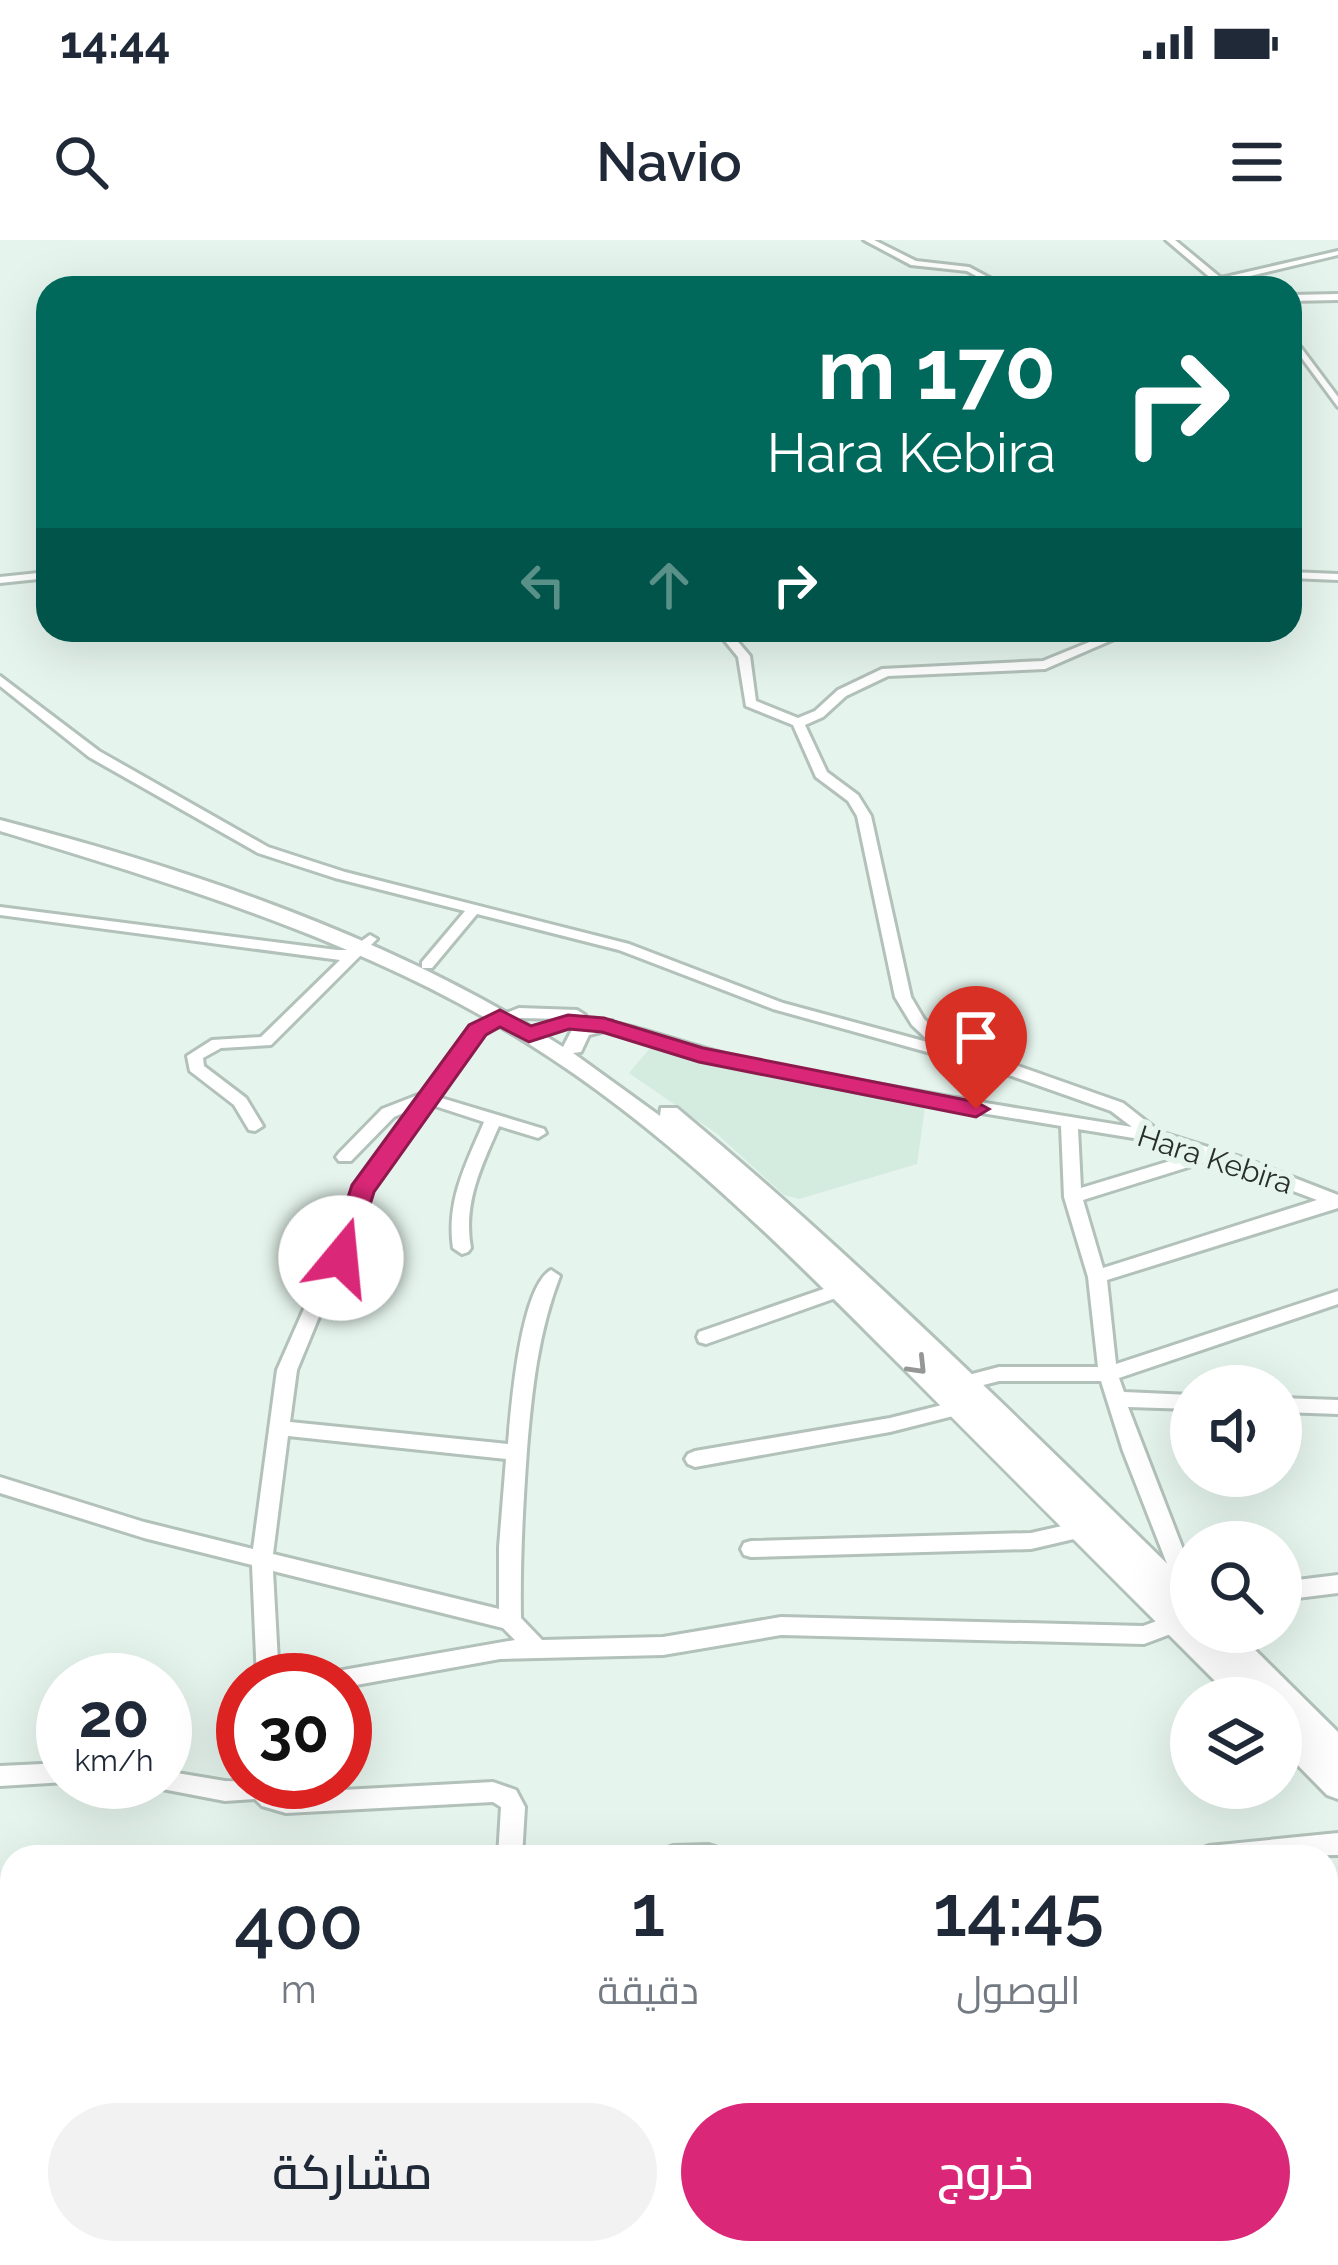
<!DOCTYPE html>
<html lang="ar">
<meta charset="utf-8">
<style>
body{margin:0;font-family:Raleway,Cairo,sans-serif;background:#f2f2f3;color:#1f2937;direction:rtl;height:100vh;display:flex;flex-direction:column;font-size:45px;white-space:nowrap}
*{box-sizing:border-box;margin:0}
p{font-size:39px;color:#747a83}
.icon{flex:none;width:66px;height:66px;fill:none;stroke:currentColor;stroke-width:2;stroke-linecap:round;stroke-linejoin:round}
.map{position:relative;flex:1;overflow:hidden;direction:ltr}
.panel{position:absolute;left:0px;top:1605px;width:1338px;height:420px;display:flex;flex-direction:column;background:#fff;border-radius:36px 36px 0 0;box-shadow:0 12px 48px #0002;direction:rtl}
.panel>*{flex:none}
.top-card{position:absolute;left:36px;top:36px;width:1266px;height:366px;border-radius:36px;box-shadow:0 12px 48px #0002;direction:rtl;background:#00695c;color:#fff;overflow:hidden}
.controls{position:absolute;left:1170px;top:1125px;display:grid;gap:24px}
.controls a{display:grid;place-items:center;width:132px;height:132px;border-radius:50%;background:#fff;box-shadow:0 12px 48px #0002;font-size:60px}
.speed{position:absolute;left:36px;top:1413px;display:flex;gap:24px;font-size:60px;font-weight:700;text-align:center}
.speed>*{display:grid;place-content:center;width:156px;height:156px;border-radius:50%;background:#fff;box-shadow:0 12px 48px #0002;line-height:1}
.speed small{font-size:30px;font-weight:400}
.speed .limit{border:18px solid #d22;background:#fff;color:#111}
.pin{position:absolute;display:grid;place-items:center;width:102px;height:102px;color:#fff;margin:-123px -51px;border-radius:50% 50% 50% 0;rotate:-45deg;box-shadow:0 0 12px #0007}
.pin .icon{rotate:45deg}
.me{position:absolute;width:132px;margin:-66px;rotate:17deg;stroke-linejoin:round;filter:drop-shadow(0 0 9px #0008)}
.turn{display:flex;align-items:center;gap:42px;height:252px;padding:0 48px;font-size:54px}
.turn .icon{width:156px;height:156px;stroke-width:2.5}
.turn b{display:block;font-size:84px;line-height:102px}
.lanes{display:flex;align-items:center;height:114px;padding:0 48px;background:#0003;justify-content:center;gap:60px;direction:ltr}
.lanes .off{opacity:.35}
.eta{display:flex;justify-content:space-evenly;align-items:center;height:204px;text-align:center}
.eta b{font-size:72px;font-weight:600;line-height:84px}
.primary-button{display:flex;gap:24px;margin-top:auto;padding:24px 48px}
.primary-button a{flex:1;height:138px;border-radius:72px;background:#db2777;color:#fff;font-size:48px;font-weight:600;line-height:138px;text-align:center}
.primary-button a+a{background:#f2f2f3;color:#1f2937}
.status{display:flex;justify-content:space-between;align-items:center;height:84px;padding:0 60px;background:#fff;direction:ltr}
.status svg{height:33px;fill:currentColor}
header{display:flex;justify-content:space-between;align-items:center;height:156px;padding:0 48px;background:#fff;font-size:54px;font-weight:600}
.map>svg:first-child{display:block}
.built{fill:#d4ebe0}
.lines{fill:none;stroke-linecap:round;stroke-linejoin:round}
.street-casing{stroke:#b2c1ba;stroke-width:6}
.secondary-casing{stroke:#b2c1ba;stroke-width:6}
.street{fill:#fff;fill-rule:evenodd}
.secondary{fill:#fff;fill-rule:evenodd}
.oneway{stroke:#949796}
.route{fill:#db2777;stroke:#8e194d;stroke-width:3}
.labels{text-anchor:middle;stroke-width:12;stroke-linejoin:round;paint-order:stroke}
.street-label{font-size:30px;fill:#292f2c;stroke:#e5f4ed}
</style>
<div class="status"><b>14:44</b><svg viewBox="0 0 49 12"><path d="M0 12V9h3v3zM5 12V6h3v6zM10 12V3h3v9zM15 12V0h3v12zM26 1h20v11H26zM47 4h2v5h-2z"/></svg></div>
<header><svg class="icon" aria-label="menu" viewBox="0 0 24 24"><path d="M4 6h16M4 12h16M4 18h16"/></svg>Navio<svg class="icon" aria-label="search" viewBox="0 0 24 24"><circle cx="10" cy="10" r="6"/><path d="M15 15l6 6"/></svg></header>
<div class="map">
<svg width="1338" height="2025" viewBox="0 0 1338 2025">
<rect width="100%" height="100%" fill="#e5f4ed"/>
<path class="built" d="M651,807L925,867L917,924L799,959L784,955L716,893L629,833Z"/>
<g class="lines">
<defs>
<g id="street">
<path d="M864,0H874L916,21L969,27L999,43L1040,48L997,47L967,31L911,25Z"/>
<path d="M1166,0H1175L1221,38L1338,11V15L1225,42L1229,46L1227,48L1218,44L1186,48L1213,40Z"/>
<path d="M1338,54V60L1290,61V55Z"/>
<path d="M1290,93L1338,157V167L1290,102Z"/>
<path d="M48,332V338L0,343V337Z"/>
<path d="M1290,332L1338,334V340L1290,338Z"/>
<path d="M716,390H728L750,416L756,461L798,478L815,471L838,450L882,429L1043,421L1119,390H1135L1045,429L888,436L846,456L823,477L805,485L827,532L858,555L871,576L911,757L924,779L955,809L1018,826L1123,863L1160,892L1243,918L1338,955V968L1107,1040L1116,1124L1338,1051V1064L1119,1138L1124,1152L1191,1155V1169L1128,1167L1191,1330V1366L1183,1363L1180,1357L1123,1211L1101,1141H999L964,1150L957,1148L954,1143L957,1138L999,1127H1098L1088,1037L1064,957L1061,886L878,856L699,819L604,790L569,787L529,800L521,795L523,792L561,779L521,778L483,793L438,857L544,889L546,893L538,898L499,886C481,927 463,963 471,1008L468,1012L462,1014L453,1008C446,961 466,924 484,882L432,865L370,952L347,1022H335L332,1018L353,951L412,869L394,877L351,921H339L336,917L339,913L382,869L423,853L471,787L519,768L577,770L585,775L582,778C636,783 689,807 742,818C872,845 1002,866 1132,887L1111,871L1006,834L773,769L619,710L477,674L432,728H422V722L465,671L335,638L258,613L89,517L0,446V436L99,511L268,607L345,632L629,704L783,763L931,803L912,785L895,757L857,576L848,561L816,537L793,485L746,466L738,417ZM1078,889L1152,901L1193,914L1081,948ZM1211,920L1317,960L1103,1028L1083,960Z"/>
<path d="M0,667L337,710H349L370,695L377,699L271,805L221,808L203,818L204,826L246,858L263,886L255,891L249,890L234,865L190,831L187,816L212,800L261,797L340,720L0,675Z"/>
<path d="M551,1030L560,1036C538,1093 532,1150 527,1210C523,1265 520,1322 521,1378L542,1400L663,1397L781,1377L1143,1386L1176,1374L1184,1377L1187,1383L1184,1389L1144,1404L781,1395L663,1415L500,1419L345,1447V1440H323L326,1433L515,1400L503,1388L273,1331L279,1440H257L252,1325L144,1298L0,1253V1237L144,1282L253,1309L277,1130L307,1062L314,1060L323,1067L297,1130L290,1182L508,1204C511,1168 520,1047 551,1030ZM288,1196L506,1219L499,1307V1369L273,1314Z"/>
<path d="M841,1043L847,1044L850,1049L847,1054L706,1104L699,1102L697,1097L699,1092Z"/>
<path d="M1281,1158L1338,1160V1174L1281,1172Z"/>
<path d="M958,1161L965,1163L968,1168L965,1173L890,1192L695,1227L688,1224L685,1219L688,1214L695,1211L890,1178Z"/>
<path d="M1084,1281L1091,1283L1094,1289L1091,1295L1031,1309L751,1317L744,1315L741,1309L744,1303L751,1301L1031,1293Z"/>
<path d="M1338,1335V1353L1281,1360V1342Z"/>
<path d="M63,1523V1542H66L0,1546V1526Z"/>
<path d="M165,1531L225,1541L269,1542L277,1550L286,1553L493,1542L516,1550L525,1567L522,1617H498L501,1567L493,1562L286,1573L262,1566L255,1559L225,1561L157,1548L154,1542H165Z"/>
<path d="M1338,1593V1615L1197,1617L1200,1609L1209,1606Z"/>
<path d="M709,1605L718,1608L721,1617H661L664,1609L673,1606Z"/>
<path d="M275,2013H303L302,2025H274Z"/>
<path d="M546,2013H574L573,2025H545Z"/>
<path d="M718,2013H746L747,2025H719Z"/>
</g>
<path id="secondary" d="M0,580C193,630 394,698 563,807L574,786L612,781L615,785L612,789L589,795L581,812L573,813L660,876L661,868H677C857,1018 1023,1183 1191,1347V1377L1187,1376L1191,1392H1237L1338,1492V1559L1327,1555L1281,1508V1458H1232C1123,1349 1014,1240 905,1130C787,1012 671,893 529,804C368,702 181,646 0,591Z"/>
</defs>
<use href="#street" class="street-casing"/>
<use href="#secondary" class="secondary-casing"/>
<use href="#street" class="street"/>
<use href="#secondary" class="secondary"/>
</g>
<defs><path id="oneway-chevron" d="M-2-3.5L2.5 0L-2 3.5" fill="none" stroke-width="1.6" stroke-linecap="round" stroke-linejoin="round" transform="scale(3)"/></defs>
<use class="oneway" href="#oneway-chevron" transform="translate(918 1126) rotate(46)"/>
<path class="route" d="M500,770L531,786L568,775L604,778L703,808L976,862L989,869L976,877L699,822L602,792L569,789L529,802L500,787L486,795L374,952L351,1025H332L328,1018L352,945L469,785Z"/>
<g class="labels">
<g class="street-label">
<text transform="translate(1215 920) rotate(18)" y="10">Hara Kebira</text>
</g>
</g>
</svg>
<div class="controls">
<a><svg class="icon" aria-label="sound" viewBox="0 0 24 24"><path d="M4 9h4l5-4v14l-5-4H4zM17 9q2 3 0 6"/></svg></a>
<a><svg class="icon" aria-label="search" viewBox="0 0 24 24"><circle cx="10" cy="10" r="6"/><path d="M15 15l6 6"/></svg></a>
<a><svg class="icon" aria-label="layers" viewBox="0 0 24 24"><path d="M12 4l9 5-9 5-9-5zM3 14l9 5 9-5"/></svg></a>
</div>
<div class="speed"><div>20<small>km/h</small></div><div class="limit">30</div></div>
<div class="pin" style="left:976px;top:869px;background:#d93025"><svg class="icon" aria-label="arrive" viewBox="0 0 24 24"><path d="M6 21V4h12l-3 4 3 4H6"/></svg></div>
<svg class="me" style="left:341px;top:1018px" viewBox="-20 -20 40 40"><circle r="19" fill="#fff"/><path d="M0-13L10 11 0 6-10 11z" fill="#db2777"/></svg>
<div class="top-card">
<div class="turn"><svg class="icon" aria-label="right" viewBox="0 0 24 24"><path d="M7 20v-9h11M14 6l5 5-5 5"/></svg><div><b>170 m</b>Hara Kebira</div></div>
<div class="lanes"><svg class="icon off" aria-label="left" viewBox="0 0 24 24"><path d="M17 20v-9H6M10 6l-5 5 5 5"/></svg><svg class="icon off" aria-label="ahead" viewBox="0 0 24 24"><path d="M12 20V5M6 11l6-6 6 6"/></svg><svg class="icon" aria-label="right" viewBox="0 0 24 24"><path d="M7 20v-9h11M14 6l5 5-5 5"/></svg></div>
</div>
<section class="panel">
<div class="eta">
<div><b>14:45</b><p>الوصول</p></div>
<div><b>1</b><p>دقيقة</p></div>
<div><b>400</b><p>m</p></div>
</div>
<div class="primary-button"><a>خروج</a><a>مشاركة</a></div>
</section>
</div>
